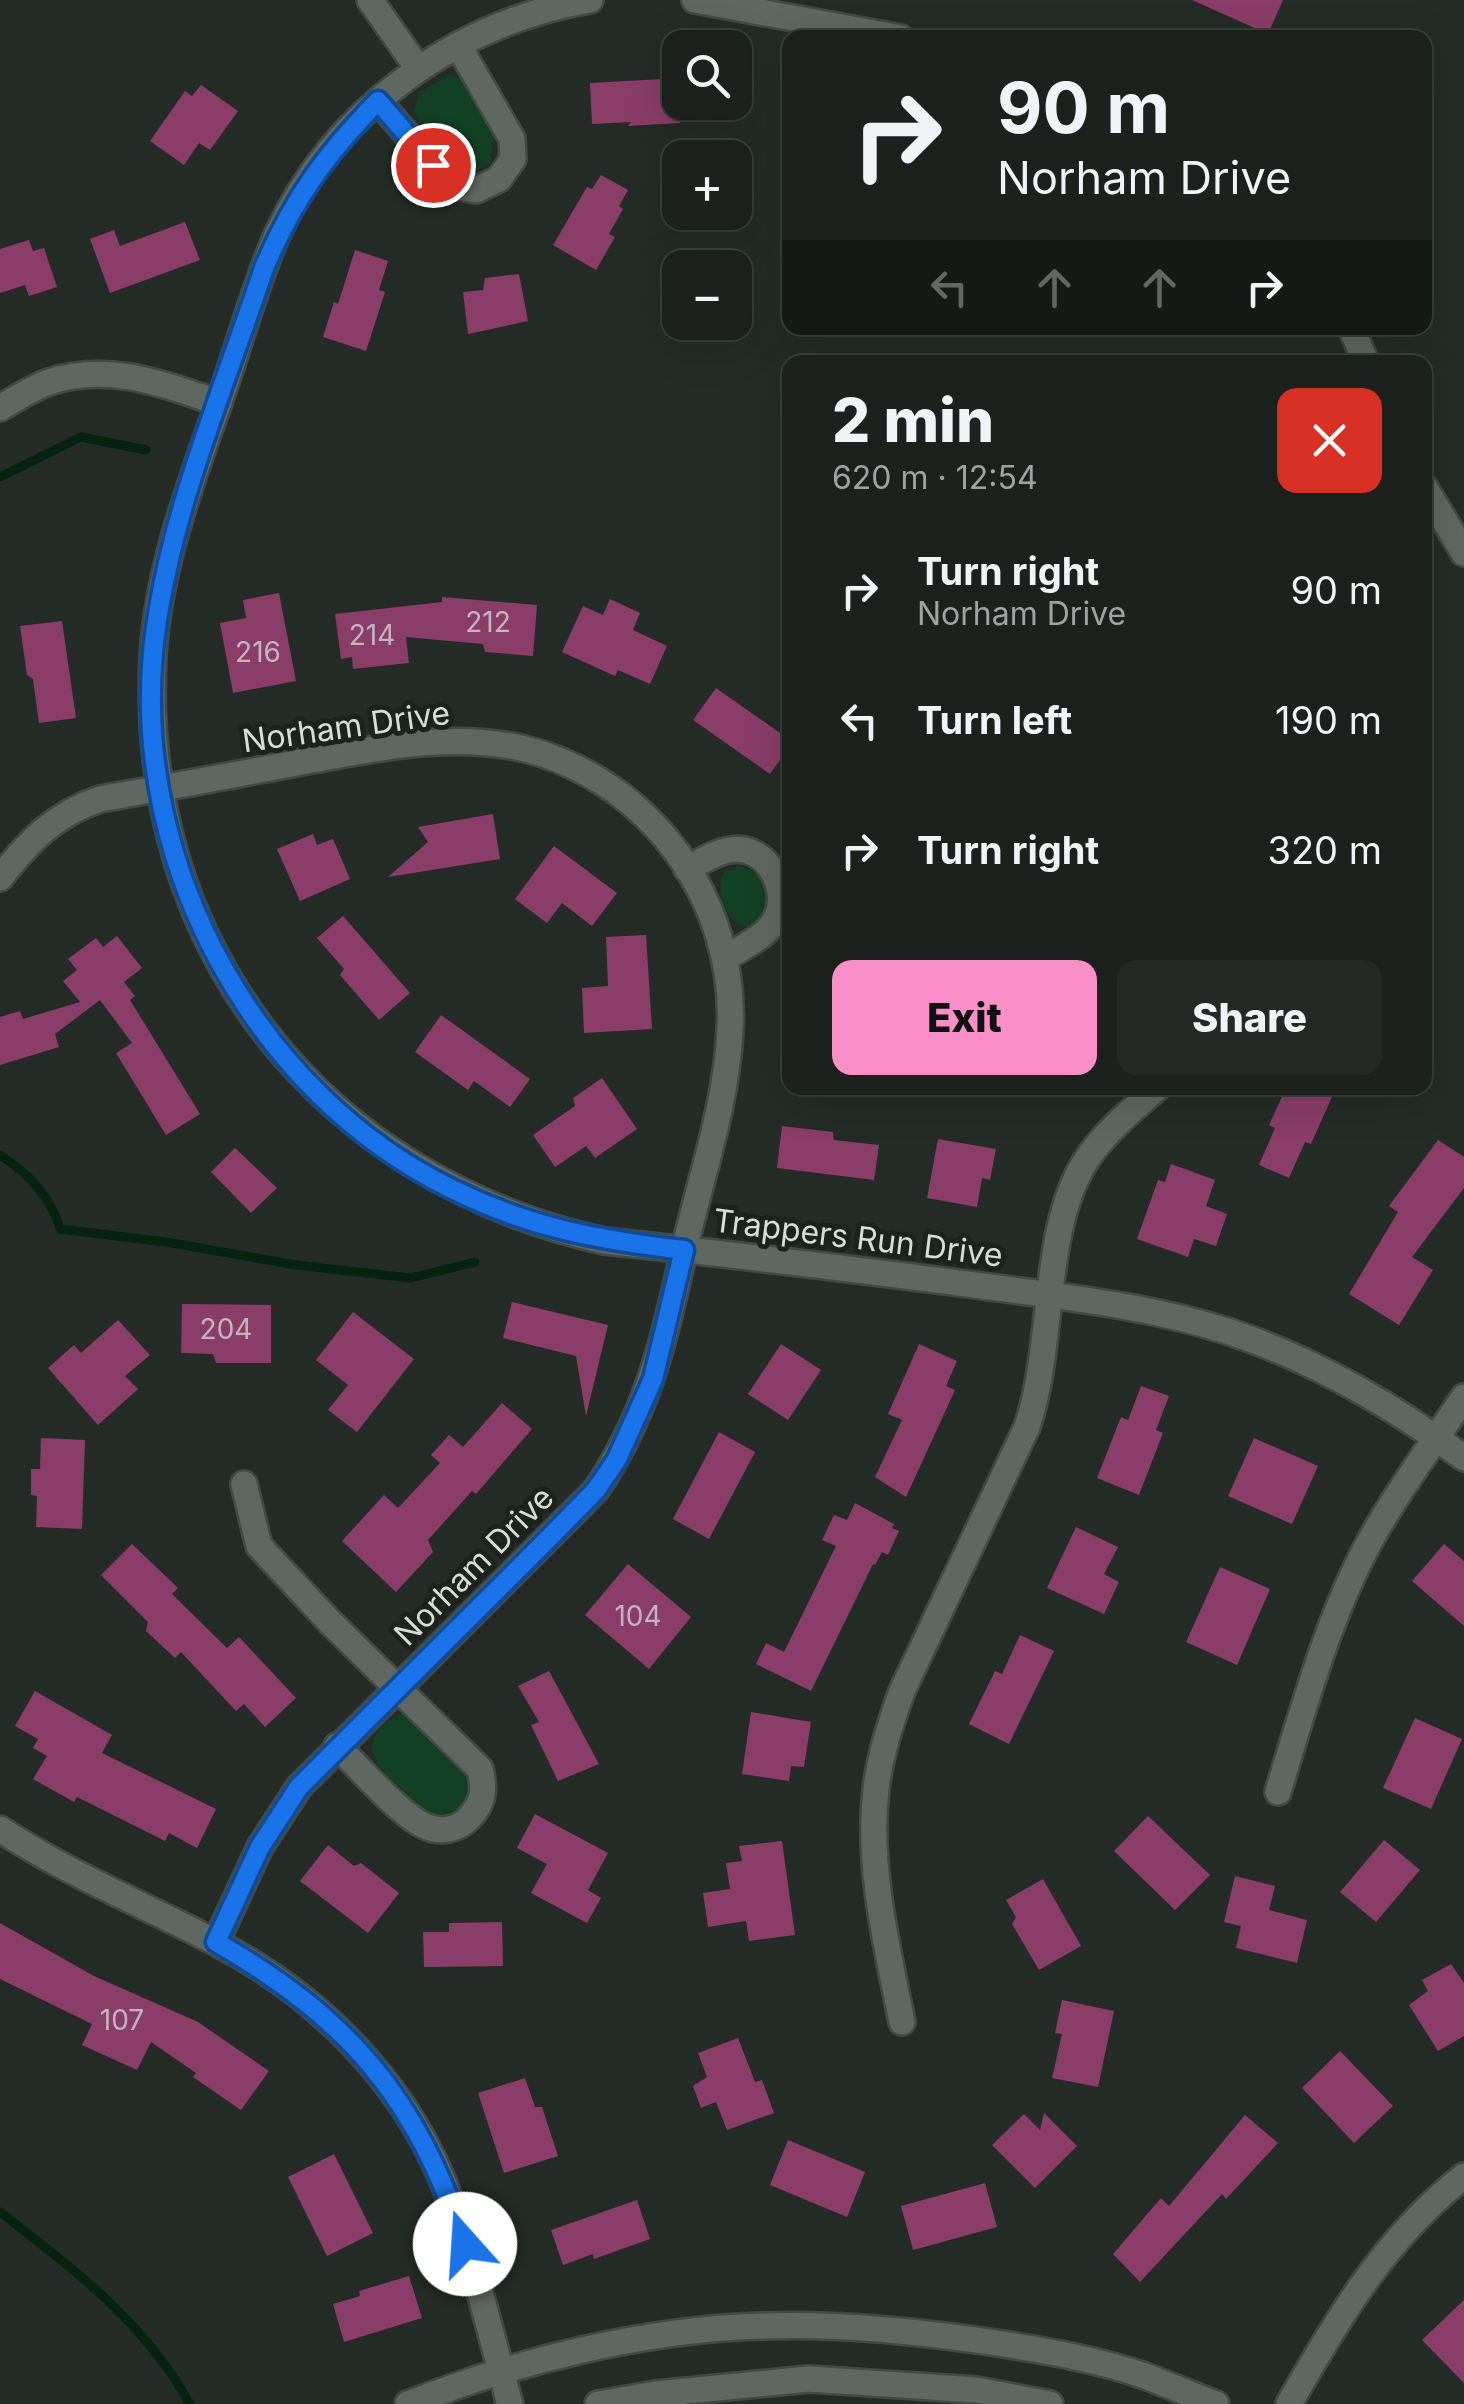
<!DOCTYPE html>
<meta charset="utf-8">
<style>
body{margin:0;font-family:Inter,sans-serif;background:#252926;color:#f1f3f6;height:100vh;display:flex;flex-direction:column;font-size:38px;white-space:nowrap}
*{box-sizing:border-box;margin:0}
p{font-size:32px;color:#a0a3a4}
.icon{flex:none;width:55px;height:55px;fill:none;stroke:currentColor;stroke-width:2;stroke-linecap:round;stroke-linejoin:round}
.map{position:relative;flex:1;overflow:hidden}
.sheet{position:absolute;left:782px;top:355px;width:650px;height:740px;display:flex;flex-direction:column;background:#1c211d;border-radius:20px;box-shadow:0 10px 40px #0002,0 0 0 2px #3a3e3b}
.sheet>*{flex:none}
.hud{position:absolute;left:782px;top:30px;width:650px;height:305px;border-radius:20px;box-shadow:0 10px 40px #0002,0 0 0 2px #3a3e3b;background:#1c211d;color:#f1f3f6;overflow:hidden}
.buttons{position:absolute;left:662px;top:30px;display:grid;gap:20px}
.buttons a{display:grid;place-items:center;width:90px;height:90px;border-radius:20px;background:#1c211d;box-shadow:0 10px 40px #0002,0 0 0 2px #3a3e3b;font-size:50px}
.pin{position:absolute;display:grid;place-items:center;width:85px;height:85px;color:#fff;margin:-42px;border:5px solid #fff;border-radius:50%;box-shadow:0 2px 10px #0007}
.me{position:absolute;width:110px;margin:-55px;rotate:341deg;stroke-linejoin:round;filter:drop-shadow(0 0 8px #0008)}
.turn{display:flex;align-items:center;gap:35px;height:210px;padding:0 50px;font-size:45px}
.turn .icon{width:130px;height:130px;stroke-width:2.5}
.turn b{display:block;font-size:70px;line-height:85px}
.lanes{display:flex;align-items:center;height:95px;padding:0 50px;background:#0003;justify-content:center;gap:50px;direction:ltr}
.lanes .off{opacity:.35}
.round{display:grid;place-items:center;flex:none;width:105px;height:105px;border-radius:20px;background:#252926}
.summary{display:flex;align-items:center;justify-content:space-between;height:170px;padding:0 50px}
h1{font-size:60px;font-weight:800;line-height:75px}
.cta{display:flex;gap:20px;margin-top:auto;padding:20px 50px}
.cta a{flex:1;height:115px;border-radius:20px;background:#f98fc9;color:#111;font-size:40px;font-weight:800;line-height:115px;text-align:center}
.cta a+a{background:#252926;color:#f1f3f6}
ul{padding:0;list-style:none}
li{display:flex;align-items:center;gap:30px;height:130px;padding:0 50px}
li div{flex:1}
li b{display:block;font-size:38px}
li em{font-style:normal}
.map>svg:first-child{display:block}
.green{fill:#114025}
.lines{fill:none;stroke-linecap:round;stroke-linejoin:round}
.stream{stroke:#062211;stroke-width:9}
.building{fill:#893d68}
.street-casing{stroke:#434944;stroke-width:30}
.secondary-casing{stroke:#434944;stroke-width:30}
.street{stroke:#5f6761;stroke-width:25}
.secondary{stroke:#5f6761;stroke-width:25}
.route-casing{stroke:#114b97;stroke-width:25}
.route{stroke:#1a73e8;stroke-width:18}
.labels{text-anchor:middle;stroke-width:10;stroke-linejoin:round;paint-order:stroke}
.number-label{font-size:28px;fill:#c4b5bd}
.street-label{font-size:32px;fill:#d8ddd9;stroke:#1b231d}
</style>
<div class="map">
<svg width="1464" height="2404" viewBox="0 0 1464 2404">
<rect width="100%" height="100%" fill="#252c27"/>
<g class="green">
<path d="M449,75L461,78L494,133L491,162L476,172L452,169L414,113L418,94Z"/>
<path d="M737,866C771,872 776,903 756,928C730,932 713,894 724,872Z"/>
<path d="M403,1713H408C428,1733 492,1777 463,1807C452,1818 441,1818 427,1812C394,1779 336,1747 403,1713Z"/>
</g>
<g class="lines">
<g class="stream">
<path d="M0,477L81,437L146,450"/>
<path d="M0,1155C27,1172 52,1198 60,1229L166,1242L296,1265L411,1278L475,1262"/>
<path d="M0,2212C73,2269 144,2321 190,2404"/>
</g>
</g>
<g class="building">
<path d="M1192,0H1283L1268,34Z"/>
<path d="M680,78V123L628,126L631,122L592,124L590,83Z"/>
<path d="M201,85L238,111L210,150L199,143L184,165L150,141L185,91L192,96Z"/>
<path d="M601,175L628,190L619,206L623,209L609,234L615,237L596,270L553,245L587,187L592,189Z"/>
<path d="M185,222L200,260L110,293L90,239L114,230L120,246Z"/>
<path d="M29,240L33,251L44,248L57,287L29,296L25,285L0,293V249Z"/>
<path d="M355,250L388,261L379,290L385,292L366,351L323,337L334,302L338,304Z"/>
<path d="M519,274L528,321L468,334L463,292L483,290L485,278Z"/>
<path d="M279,593L296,681L233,693L220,623L246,618L243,600Z"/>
<path d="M442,597L537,605L533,656L485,652L483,644L406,637L409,663L353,669L352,657L341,659L335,614L442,602Z"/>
<path d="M610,599L640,613L633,630L667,646L650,684L618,670L615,676L562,652L583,606L603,615Z"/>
<path d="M62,621L76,718L39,723L33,679L27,675L20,626Z"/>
<path d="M716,688L790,740V746L770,774L693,720Z"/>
<path d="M493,814L500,859L388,877L428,842L418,827Z"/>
<path d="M313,834L317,845L333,839L350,879L300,901L277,849Z"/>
<path d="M554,846L617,893L592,926L562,903L547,923L515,899Z"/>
<path d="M343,916L410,993L379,1020L340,975L344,969L317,938Z"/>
<path d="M646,935L652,1029L584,1033L582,988L608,986L606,937Z"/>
<path d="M117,936L142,968L124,982L135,996L130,1000L200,1114L166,1135L116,1053L132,1043L100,1000L55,1034L59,1047L0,1065V1017L20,1011L23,1019L80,1002L63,981L77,970L68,959L96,938L103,947Z"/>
<path d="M441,1015L530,1079L510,1107L474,1081L468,1090L415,1052Z"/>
<path d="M602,1078L637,1129L595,1158L586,1146L555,1167L533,1135L575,1106L573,1098Z"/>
<path d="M1286,1088H1336L1311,1144L1305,1142L1289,1178L1259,1165L1275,1128L1269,1125Z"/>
<path d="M782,1126L833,1132L834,1140L879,1145L874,1180L777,1168Z"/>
<path d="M938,1139L996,1149L990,1180L982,1178L977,1207L927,1198Z"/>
<path d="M1438,1140L1464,1157V1188L1412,1257L1433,1270L1399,1325L1349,1294L1398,1212L1389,1206Z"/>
<path d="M235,1148L277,1188L251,1213L211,1172Z"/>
<path d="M1171,1164L1215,1180L1206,1206L1227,1214L1216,1246L1194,1239L1188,1257L1137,1239L1158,1180L1165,1182Z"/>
<path d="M512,1302L608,1325L586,1416L576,1356L503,1338Z"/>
<path d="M182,1304L271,1305V1363H216L213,1354L181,1353Z"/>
<path d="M353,1312L414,1359L357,1432L328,1410L348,1385L316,1360Z"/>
<path d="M118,1320L150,1355L125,1376L138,1389L98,1425L48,1368L74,1345L81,1353Z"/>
<path d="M781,1344L821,1370L788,1420L748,1394Z"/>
<path d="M919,1344L957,1361L946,1386L955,1390L906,1497L875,1477L902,1420L888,1414Z"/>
<path d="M1141,1386L1169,1396L1156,1430L1163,1433L1139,1495L1097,1478L1121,1417L1128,1420Z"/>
<path d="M502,1403L532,1429L476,1494L472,1491L428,1540L433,1552L396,1592L342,1541L384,1495L398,1508L440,1463L431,1455L449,1435L463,1447Z"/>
<path d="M719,1432L755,1452L709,1539L673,1519Z"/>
<path d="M41,1438L85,1440L82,1529L36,1527L37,1496L31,1495V1469H40Z"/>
<path d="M1254,1438L1318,1466L1292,1524L1228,1496Z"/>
<path d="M855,1503L894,1524L892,1528L899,1531L888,1555L882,1552L875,1565L873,1564L811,1691L756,1664L766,1643L784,1652L836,1546L822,1540L834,1515L847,1520Z"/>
<path d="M1076,1527L1118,1547L1104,1574L1119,1582L1104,1614L1047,1588Z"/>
<path d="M132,1544L178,1588L172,1594L227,1648L239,1637L296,1698L265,1727L244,1704L236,1711L181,1652L175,1658L146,1631L148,1622L101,1575Z"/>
<path d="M1444,1544L1464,1561V1626L1412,1581Z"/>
<path d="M628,1564L691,1617L649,1669L585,1615Z"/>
<path d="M1220,1567L1270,1589L1237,1665L1186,1642Z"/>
<path d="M1020,1635L1054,1651L1009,1744L969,1724L995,1671L1002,1674Z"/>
<path d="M549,1671L599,1764L558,1781L531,1725L539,1722L518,1686Z"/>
<path d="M35,1691L112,1735L102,1753L216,1809L197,1848L169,1833L165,1841L77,1797L74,1802L33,1779L47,1756L33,1748L38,1739L15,1726Z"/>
<path d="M751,1712L811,1722L804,1767L791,1766L789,1781L742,1774Z"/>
<path d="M1415,1718L1462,1739L1431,1809L1383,1788Z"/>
<path d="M535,1814L608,1853L588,1890L601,1898L587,1923L531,1893L547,1864L517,1848Z"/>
<path d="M1148,1816L1210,1875L1175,1910L1114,1851Z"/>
<path d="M1384,1840L1420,1870L1376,1922L1340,1892Z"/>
<path d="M782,1841L795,1935L749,1941L746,1921L708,1927L703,1893L730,1889L726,1863L742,1861L739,1846Z"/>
<path d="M328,1845L354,1866L361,1863L399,1893L368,1933L300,1881Z"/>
<path d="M1235,1876L1275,1886L1269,1910L1307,1920L1297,1963L1236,1948L1241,1926L1224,1922Z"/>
<path d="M1043,1879L1081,1946L1039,1970L1012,1924L1016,1917L1006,1900Z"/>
<path d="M502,1922L503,1966L424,1967L423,1932H449V1923Z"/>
<path d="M0,1923L94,1976L198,2022L269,2071L241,2110L193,2077L196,2073L151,2042L137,2070L82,2045L92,2024L0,1979Z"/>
<path d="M1451,1964L1464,1983V2036L1438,2051L1409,2005L1428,1991L1422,1980Z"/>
<path d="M1062,2000L1114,2011L1098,2087L1052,2078L1062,2034L1055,2033Z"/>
<path d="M738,2038L755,2082L762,2080L774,2113L727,2130L716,2102L701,2108L693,2086L707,2077L698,2053Z"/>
<path d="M1340,2051L1393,2106L1354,2143L1302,2088Z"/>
<path d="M525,2078L535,2107H542L558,2156L504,2173L478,2093Z"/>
<path d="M1044,2113L1077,2146L1035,2188L992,2145L1024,2114L1040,2130Z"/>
<path d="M1245,2115L1278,2143L1226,2199L1222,2194L1140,2282L1113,2254L1161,2198L1169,2206Z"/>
<path d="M788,2140L865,2172L847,2217L770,2185Z"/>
<path d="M334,2154L373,2233L327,2256L288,2177Z"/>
<path d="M985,2183L997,2227L913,2250L901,2206Z"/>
<path d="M637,2200L650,2239L594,2259L593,2254L563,2265L551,2230Z"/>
<path d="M409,2276L422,2318L344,2342L333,2304L360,2296L359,2291Z"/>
<path d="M1464,2300V2383L1422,2340Z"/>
</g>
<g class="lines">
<defs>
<g id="street">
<path d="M370,0L417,67"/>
<path d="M590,0C456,23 334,110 277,235C256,283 242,335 225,385C195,472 158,564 153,657C138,949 322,1178 604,1241C728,1254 852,1269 975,1285C1061,1297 1147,1305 1230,1332C1315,1360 1392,1405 1464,1458"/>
<path d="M695,0L901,38"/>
<path d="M378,101L452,186L476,190L499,179L513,159L512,139L458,45"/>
<path d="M1351,328L1366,362"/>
<path d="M0,408C16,399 32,388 49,382C108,362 163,384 219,403"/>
<path d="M1425,488L1464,553"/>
<path d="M687,869C700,862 716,852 730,850C767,843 792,891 775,920C765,938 742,947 725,958"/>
<path d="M0,878C29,841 55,814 100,799C162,788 224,777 286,765C363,751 446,730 525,749C651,781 737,901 730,1030C727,1097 705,1165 689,1230C666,1327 653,1406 596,1490L299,1787L260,1847L216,1942"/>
<path d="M244,1484L259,1546L329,1621L480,1769C485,1790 484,1803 468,1819C457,1830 439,1833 425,1826C400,1815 358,1766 337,1746"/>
<path d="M1278,1792C1304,1707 1330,1610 1375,1532C1401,1486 1434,1442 1464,1397"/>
<path d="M0,1829C68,1874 143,1904 215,1942C314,1993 398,2075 442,2179C472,2251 489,2329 510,2404"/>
<path d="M902,2022C887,1947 867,1866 876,1789C880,1755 891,1722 902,1691L1027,1427C1055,1345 1041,1228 1087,1159C1106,1131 1132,1110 1157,1088"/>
<path d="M1289,2404C1338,2318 1385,2238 1464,2176"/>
</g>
<g id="secondary">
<path d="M408,2404C516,2361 646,2329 763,2326C839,2323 915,2331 990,2342C1042,2350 1096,2359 1145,2376C1169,2385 1192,2395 1216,2404"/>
<path d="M598,2404L656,2394L809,2379L977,2390L1050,2404"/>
</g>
</defs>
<use href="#street" class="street-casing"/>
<use href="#secondary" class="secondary-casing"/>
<use href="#street" class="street"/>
<use href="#secondary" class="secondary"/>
</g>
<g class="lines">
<defs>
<path id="route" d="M433,165L378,101C326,154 293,199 264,268C223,392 166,522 153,652C133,868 257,1094 452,1189C530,1228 599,1240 684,1250L653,1379L617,1459L596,1490L541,1546L299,1787L260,1847L216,1942C349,2019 416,2096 465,2244"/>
</defs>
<use href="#route" class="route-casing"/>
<use href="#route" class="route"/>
</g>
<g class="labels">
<g class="number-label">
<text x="488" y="632">212</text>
<text x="372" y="645">214</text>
<text x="258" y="662">216</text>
<text x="226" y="1339">204</text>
<text x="638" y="1626">104</text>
<text x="122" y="2030">107</text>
</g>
<g class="street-label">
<text transform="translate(346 727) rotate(-8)" y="11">Norham Drive</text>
<text transform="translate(858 1238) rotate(7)" y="11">Trappers Run Drive</text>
<text transform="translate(474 1566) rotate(-45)" y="11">Norham Drive</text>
</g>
</g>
</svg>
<div class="buttons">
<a><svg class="icon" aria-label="search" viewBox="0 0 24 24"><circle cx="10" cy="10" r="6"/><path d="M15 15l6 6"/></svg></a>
<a>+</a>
<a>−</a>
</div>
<div class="pin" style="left:433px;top:165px;background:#d93025"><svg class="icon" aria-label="arrive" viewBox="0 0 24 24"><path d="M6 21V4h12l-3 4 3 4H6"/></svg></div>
<svg class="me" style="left:465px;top:2244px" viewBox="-20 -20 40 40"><circle r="19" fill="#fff"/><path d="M0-13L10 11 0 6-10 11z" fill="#1a73e8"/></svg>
<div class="hud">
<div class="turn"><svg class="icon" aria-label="right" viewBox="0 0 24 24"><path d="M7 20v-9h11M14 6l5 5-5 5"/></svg><div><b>90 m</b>Norham Drive</div></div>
<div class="lanes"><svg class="icon off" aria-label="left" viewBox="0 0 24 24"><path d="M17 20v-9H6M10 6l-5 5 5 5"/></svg><svg class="icon off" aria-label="ahead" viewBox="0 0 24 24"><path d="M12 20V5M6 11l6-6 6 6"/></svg><svg class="icon off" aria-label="ahead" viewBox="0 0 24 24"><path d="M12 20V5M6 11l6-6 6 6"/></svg><svg class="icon" aria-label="right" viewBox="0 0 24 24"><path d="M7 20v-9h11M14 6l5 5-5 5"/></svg></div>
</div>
<section class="sheet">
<div class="summary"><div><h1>2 min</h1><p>620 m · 12:54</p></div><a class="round" style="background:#d93025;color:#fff"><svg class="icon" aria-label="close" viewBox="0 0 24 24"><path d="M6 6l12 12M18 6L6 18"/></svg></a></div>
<ul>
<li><svg class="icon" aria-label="right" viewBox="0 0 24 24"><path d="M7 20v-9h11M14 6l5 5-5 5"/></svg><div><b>Turn right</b><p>Norham Drive</p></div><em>90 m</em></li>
<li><svg class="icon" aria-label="left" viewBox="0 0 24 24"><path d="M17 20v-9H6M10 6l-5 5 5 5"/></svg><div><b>Turn left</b></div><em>190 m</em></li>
<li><svg class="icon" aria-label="right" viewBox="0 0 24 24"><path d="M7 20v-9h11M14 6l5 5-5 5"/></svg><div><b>Turn right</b></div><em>320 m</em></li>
</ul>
<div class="cta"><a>Exit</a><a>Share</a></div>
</section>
</div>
